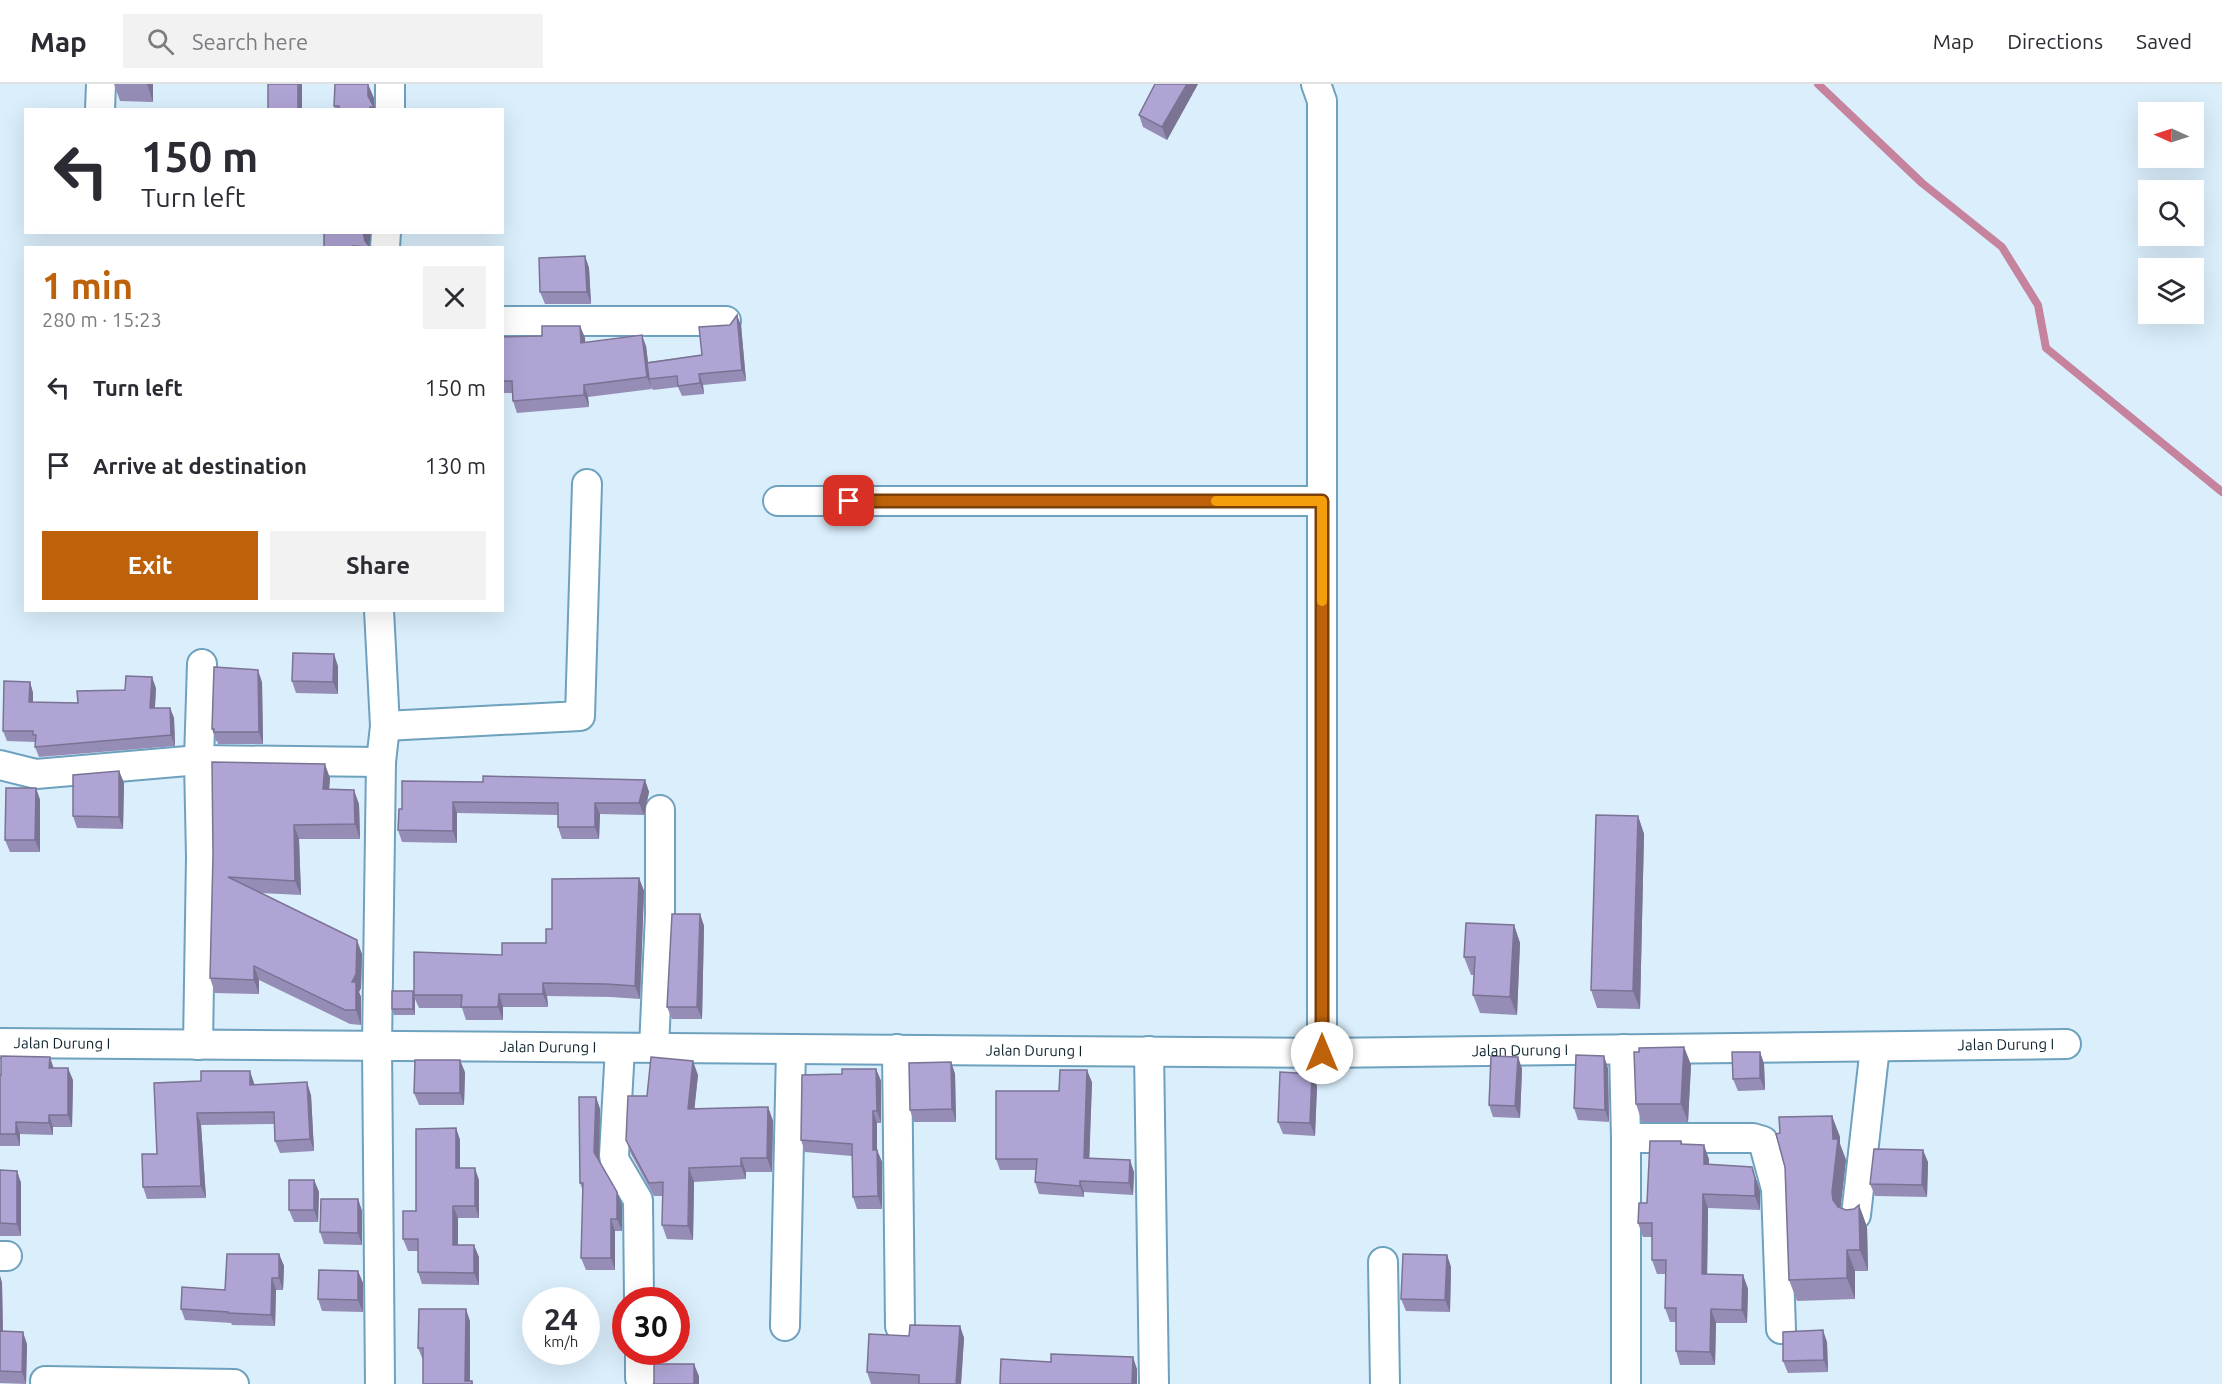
<!DOCTYPE html>
<meta charset="utf-8">
<style>
body{margin:0;font-family:Ubuntu,sans-serif;background:#f2f2f3;color:#2b2b33;height:100vh;display:flex;flex-direction:column;font-size:22px;white-space:nowrap}
*{box-sizing:border-box;margin:0}
p{font-size:20px;color:#7c7c81}
.icon{flex:none;width:33px;height:33px;fill:none;stroke:currentColor;stroke-width:2;stroke-linecap:round;stroke-linejoin:round}
.map{position:relative;flex:1;overflow:hidden}
.side{position:absolute;left:24px;top:162px;width:480px;height:366px;display:flex;flex-direction:column;background:#fff;border-radius:0px;box-shadow:0 6px 24px #0002}
.side>*{flex:none}
.top-card{position:absolute;left:24px;top:24px;width:480px;height:126px;border-radius:0px;box-shadow:0 6px 24px #0002;background:#fff;color:#2b2b33;overflow:hidden}
.needle{width:39px;rotate:273deg}
.buttons{position:absolute;left:2138px;top:18px;display:grid;gap:12px}
.buttons a{display:grid;place-items:center;width:66px;height:66px;border-radius:0px;background:#fff;box-shadow:0 6px 24px #0002;font-size:30px}
.speed{position:absolute;left:522px;top:1203px;display:flex;gap:12px;font-size:30px;font-weight:700;text-align:center}
.speed>*{display:grid;place-content:center;width:78px;height:78px;border-radius:50%;background:#fff;box-shadow:0 6px 24px #0002;line-height:1}
.speed small{font-size:15px;font-weight:400}
.speed .limit{border:9px solid #d22;background:#fff;color:#111}
.pin{position:absolute;display:grid;place-items:center;width:51px;height:51px;color:#fff;margin:-26px;border-radius:12px;box-shadow:0 3px 9px #0006}
.me{position:absolute;width:66px;margin:-33px;rotate:0deg;stroke-linejoin:round;filter:drop-shadow(0 0 4px #0008)}
.turn{display:flex;align-items:center;gap:21px;height:126px;padding:0 18px;font-size:27px}
.turn .icon{width:78px;height:78px;stroke-width:2.5}
.turn b{display:block;font-size:42px;line-height:51px}
.round{display:grid;place-items:center;flex:none;width:63px;height:63px;border-radius:0px;background:#f2f2f3}
.headline{display:flex;align-items:center;justify-content:space-between;height:102px;padding:0 18px}
h1{font-size:36px;font-weight:700;line-height:45px;color:#bd620a}
.action{display:flex;gap:12px;margin-top:auto;padding:12px 18px}
.action a{flex:1;height:69px;border-radius:0px;background:#bd620a;color:#fff;font-size:24px;font-weight:700;line-height:69px;text-align:center}
.action a+a{background:#f2f2f3;color:#2b2b33}
ul{padding:0;list-style:none}
li{display:flex;align-items:center;gap:18px;height:78px;padding:0 18px}
li div{flex:1}
li b{display:block;font-size:22px}
li em{font-style:normal}
header{display:flex;align-items:center;gap:36px;box-sizing:border-box;height:84px;padding:0 30px;background:#fff;border-bottom:2px solid #e1e1e2}
header strong{font-size:28px}
nav{display:flex;gap:33px;margin-inline-start:auto;font-size:21px}
.search{width:420px;height:54px;background:#f2f2f3;display:flex;align-items:center;gap:15px;box-sizing:border-box;padding:0 21px;border-radius:0px;color:#7c7c81;font-size:22px}
.map>svg:first-child{display:block}
.lines{fill:none;stroke-linecap:round;stroke-linejoin:round}
.stream{stroke:#c5839d;stroke-width:8}
.minor-casing{stroke:#6ea1be;stroke-width:32}
.minor{stroke:#fff;stroke-width:28}
.wall{fill:#968db6}
.shaded-wall{fill:#7a7394}
.building{fill:#afa4d4;stroke:#7a7394;stroke-width:1.5}
.route-casing{stroke:#7b4006;stroke-width:15}
.route{stroke:#bd620a;stroke-width:10}
.slow{stroke:#f59e0b;stroke-width:10}
.labels{text-anchor:middle;stroke-width:4.5;stroke-linejoin:round;paint-order:stroke}
.street-label{font-size:15px;fill:#0d222d;stroke:#daeefb}
</style>
<header>
<strong>Map</strong>
<div class="search"><svg class="icon" aria-label="search" viewBox="0 0 24 24"><circle cx="10" cy="10" r="6"/><path d="M15 15l6 6"/></svg>Search here</div>
<nav><a>Map</a><a>Directions</a><a>Saved</a></nav>
</header>
<div class="map">
<svg width="2222" height="1300" viewBox="0 0 2222 1300">
<rect width="100%" height="100%" fill="#daeefb"/>
<g class="lines">
<path class="stream" d="M1818,0L1922,99L2002,163L2038,221L2046,264L2222,408"/>
<defs>
<g id="minor">
<path d="M1316,0L1322,17V969"/>
<path d="M100,26L101,0"/>
<path d="M390,26V0"/>
<path d="M385,164L386,148"/>
<path d="M502,237H726"/>
<path d="M778,417H1322"/>
<path d="M379,526L385,642L381,678L377,962L380,1300"/>
<path d="M385,642L580,632L587,400"/>
<path d="M0,681L36,690L199,676L381,678"/>
<path id="s1" d="M0,959L1322,969L2066,960"/>
<path d="M198,961L201,773L199,676L202,580"/>
<path d="M620,964L614,1071L615,1077L638,1116L639,1216"/>
<path d="M654,964L660,831V726"/>
<path d="M897,965L900,1242"/>
<path d="M1624,965L1626,1054V1300"/>
<path d="M1149,967L1154,1300"/>
<path d="M1626,1054H1753L1763,1057L1776,1105L1781,1245"/>
<path d="M1856,1131L1875,963"/>
<path d="M0,1172H7"/>
<path d="M1383,1178L1385,1300"/>
<path d="M785,1242L791,965"/>
<path d="M640,1268V1294"/>
<path d="M45,1297L234,1300"/>
</g>
</defs>
<use href="#minor" class="minor-casing"/>
<use href="#minor" class="minor"/>
</g>
<g class="wall">
<path d="M114,0H153V18L120,17Z"/>
<path d="M1155,0H1198L1167,56L1143,43L1139,31Z"/>
<path d="M374,14L375,26H335L334,22Z"/>
<path d="M324,148H371L369,161L370,164H324Z"/>
<path d="M585,172L589,184L591,220H545L540,208Z"/>
<path d="M741,241L746,297L703,301L704,310L682,312L678,303L653,306L651,302L652,305L588,313L589,323L517,329L513,317L512,309H502V253L542,252L580,242L585,254V258L646,262L648,278L702,271Z"/>
<path d="M338,582V610L296,609L292,597Z"/>
<path d="M30,598L33,609V618L78,619L125,606L156,604L155,624H170L174,634L175,662L39,673L35,663V658L7,657L3,647Z"/>
<path d="M262,598L263,660H218L217,657H216L212,645Z"/>
<path d="M119,687L124,699L123,745L77,744L73,732Z"/>
<path d="M330,694L329,705L359,720L360,755H299L301,811L260,809L362,870L361,904L359,908L361,913V941L350,940L259,896V910L215,909L210,894L213,771Z"/>
<path d="M645,696L649,708L644,731L600,730L599,755H562L558,743V731L457,729V759L402,758L398,746L402,725L483,698Z"/>
<path d="M36,704L40,716V768H10L5,756Z"/>
<path d="M1638,732L1644,750L1640,925L1597,924L1591,906Z"/>
<path d="M639,794L644,807L640,915L611,913L547,912L548,923H503V936H466L462,924H419L415,915V931H394L392,925L413,907L502,871L546,859L552,845Z"/>
<path d="M700,830L704,842L702,935H672L667,923Z"/>
<path d="M1514,841L1520,859L1517,931L1480,929L1473,911L1474,891H1471L1464,873Z"/>
<path d="M1684,963L1691,981L1688,1038H1642L1636,1020L1639,968Z"/>
<path d="M1760,968L1764,980L1765,1006L1738,1007L1733,995Z"/>
<path d="M1518,973L1522,985L1520,1034L1493,1033L1489,1021Z"/>
<path d="M951,978L955,990L956,1038H914L910,1026Z"/>
<path d="M54,984L73,996L72,1043H53V1051L20,1050V1062H0V991Z"/>
<path d="M1608,984L1609,1038L1578,1036L1574,1024Z"/>
<path d="M876,985L881,997V1039H877V1066L882,1078V1125H857L853,1113L852,1072L805,1068L801,1056L842,990Z"/>
<path d="M465,988L464,1021H419L414,1009Z"/>
<path d="M698,991L694,1025L768,1023L773,1037L772,1088H746V1095L694,1098L693,1156L667,1155L662,1141V1112H654L631,1070L626,1056L647,1012Z"/>
<path d="M1092,998L1089,1074L1134,1088L1133,1111L1084,1108V1113L1039,1110L1035,1098L1036,1086H1000L996,1075L1059,1007Z"/>
<path d="M154,999H254L255,1001L311,1011L314,1067L280,1069L275,1057L274,1040L201,1041L206,1114L147,1115L143,1103L157,1070Z"/>
<path d="M1317,1002L1315,1052L1283,1050L1278,1038Z"/>
<path d="M596,1013L600,1025L599,1076L622,1121V1147H615V1186H586L581,1174L583,1107L580,1099Z"/>
<path d="M1832,1032L1840,1053V1060L1846,1076L1840,1124L1846,1126L1854,1125L1859,1121L1867,1143L1868,1187H1855V1215L1797,1217L1789,1196L1785,1083L1780,1049Z"/>
<path d="M456,1044L460,1056V1084L479,1096V1134H458V1161L479,1173V1201L422,1200L418,1188V1167H408L403,1155Z"/>
<path d="M1681,1057L1683,1060L1709,1075V1080L1757,1096L1760,1107V1126L1708,1124L1707,1190L1743,1191L1748,1205L1747,1239H1716L1715,1281H1680L1676,1267V1238H1670L1665,1224L1666,1190H1657L1652,1176V1153H1643L1638,1139L1647,1119Z"/>
<path d="M1928,1078L1927,1113L1875,1112L1870,1100Z"/>
<path d="M0,1086L17,1087L21,1099V1152H0Z"/>
<path d="M314,1096L319,1108L318,1138H294L289,1126Z"/>
<path d="M358,1115L362,1127V1161L324,1160L320,1148Z"/>
<path d="M279,1170L284,1182L283,1206H276L275,1242L232,1241L231,1239L185,1236L181,1225L225,1206Z"/>
<path d="M1447,1171L1451,1183L1450,1228L1406,1227L1401,1215Z"/>
<path d="M358,1187L363,1199V1228L322,1227L318,1215Z"/>
<path d="M0,1192L2,1199L3,1247L27,1260L26,1300L0,1299Z"/>
<path d="M470,1237V1297H472L473,1300H423V1276L418,1264Z"/>
<path d="M960,1242L964,1254L961,1300H871L867,1288L909,1252Z"/>
<path d="M1827,1258L1828,1288L1788,1289L1783,1277Z"/>
</g>
<g class="shaded-wall">
<path d="M147,0H153V18Z"/>
<rect x="298" y="0" width="4" height="26"/>
<path d="M368,0L374,14V23L368,12Z"/>
<path d="M1187,0H1198L1167,56L1162,43Z"/>
<path d="M363,148H371L369,163L365,157Z"/>
<path d="M585,172L589,184L591,220L587,208Z"/>
<path d="M737,231L741,241L746,297L742,286Z"/>
<path d="M580,242L585,254L586,270L581,259Z"/>
<path d="M642,251L646,262L650,295H649L652,305L647,293Z"/>
<path d="M699,290L703,301L704,310L700,299Z"/>
<path d="M584,301L588,313L589,323L584,311Z"/>
<path d="M334,570L338,582V610L333,598Z"/>
<path d="M258,586L262,598L263,660L259,648Z"/>
<path d="M152,593L156,604L154,635L150,624Z"/>
<path d="M30,598L33,609V628L29,618Z"/>
<path d="M170,624L174,634L175,662L171,651Z"/>
<path d="M325,680L330,694L328,719L323,705Z"/>
<path d="M119,687L124,699L123,745L119,733Z"/>
<path d="M645,696L649,708L644,731L639,719Z"/>
<path d="M36,704L40,716V768L35,756Z"/>
<path d="M354,706L359,720L360,755L355,740Z"/>
<path d="M453,718L457,729V759L453,747Z"/>
<path d="M595,719L600,730L599,755L595,743Z"/>
<path d="M1638,732L1644,750L1640,925L1633,907Z"/>
<path d="M294,741L299,755L301,811L295,797Z"/>
<path d="M639,794L644,807L640,915L635,902Z"/>
<path d="M700,830L704,842L702,935L697,923Z"/>
<path d="M1514,841L1520,859L1517,931L1510,913Z"/>
<path d="M357,856L362,870L361,904L359,908L361,913V941L356,926L352,898Z"/>
<path d="M254,882L259,896V910L254,896Z"/>
<path d="M543,899L547,912L548,923L543,910Z"/>
<path d="M413,907L415,915V931L413,925Z"/>
<path d="M499,910L503,923V936L498,923Z"/>
<path d="M1684,963L1691,981L1688,1038L1681,1020Z"/>
<path d="M1760,968L1764,980L1765,1006L1760,994Z"/>
<path d="M1604,972L1608,984L1609,1038L1605,1026Z"/>
<path d="M50,973L54,985L49,984Z"/>
<path d="M1518,973L1522,985L1520,1034L1515,1022Z"/>
<path d="M460,976L465,988L464,1021L460,1009Z"/>
<path d="M693,977L698,991L693,1039L688,1025Z"/>
<path d="M951,978L955,990L956,1038L952,1025Z"/>
<path d="M68,984L73,996L72,1043L68,1031Z"/>
<path d="M876,985L881,997V1039L877,1027Z"/>
<path d="M1087,986L1092,998L1089,1085L1084,1074Z"/>
<path d="M250,987L254,999L255,1013L250,1001Z"/>
<path d="M1312,990L1317,1002L1315,1052L1310,1039Z"/>
<path d="M307,998L311,1011L314,1067L310,1055Z"/>
<path d="M596,1013L600,1025L599,1080L594,1068Z"/>
<path d="M768,1023L773,1037L772,1088L767,1074Z"/>
<path d="M873,1027L877,1039V1078L873,1066Z"/>
<path d="M197,1029L201,1041L206,1114L201,1102Z"/>
<path d="M49,1031L53,1043V1051L49,1039Z"/>
<path d="M1832,1032L1840,1053V1060L1846,1076L1840,1129L1833,1116L1832,1108Z"/>
<path d="M16,1038L20,1050V1062L16,1050Z"/>
<path d="M456,1044L460,1056V1096L456,1084Z"/>
<path d="M1704,1061L1709,1075V1094L1704,1080Z"/>
<path d="M877,1066L882,1078V1125L878,1112Z"/>
<path d="M1923,1066L1928,1078L1927,1113L1922,1101Z"/>
<path d="M741,1074L746,1088V1095L741,1082Z"/>
<path d="M1130,1076L1134,1088L1133,1111L1129,1099Z"/>
<path d="M1752,1083L1760,1107V1126L1755,1112Z"/>
<path d="M475,1084L479,1096V1134L475,1122Z"/>
<path d="M689,1084L694,1098L693,1156L688,1142Z"/>
<path d="M17,1087L21,1099V1152L17,1140Z"/>
<path d="M314,1096L319,1108L318,1138L314,1126Z"/>
<path d="M1080,1097L1084,1108V1113L1080,1102Z"/>
<path d="M617,1108L622,1121V1147L617,1135Z"/>
<path d="M1703,1110L1708,1124L1707,1204L1702,1190Z"/>
<path d="M358,1115L362,1127V1161L358,1149Z"/>
<path d="M1859,1121L1867,1143L1868,1187L1860,1166Z"/>
<path d="M453,1122L458,1134V1173L453,1161Z"/>
<path d="M611,1135L615,1147V1186L611,1174Z"/>
<path d="M474,1161L479,1173V1201L474,1189Z"/>
<path d="M1847,1166L1855,1187V1215L1847,1194Z"/>
<path d="M279,1170L284,1182L283,1206L279,1194Z"/>
<path d="M1447,1171L1451,1183L1450,1228L1445,1216Z"/>
<path d="M358,1187L363,1199V1228L358,1216Z"/>
<path d="M1743,1191L1748,1205L1747,1239L1742,1226Z"/>
<path d="M0,1192L2,1199L3,1259L0,1250Z"/>
<path d="M272,1194L276,1206L275,1242L271,1231Z"/>
<path d="M466,1225L470,1237V1300L465,1297Z"/>
<path d="M1711,1225L1716,1239L1715,1281L1710,1268Z"/>
<path d="M960,1242L964,1254L961,1300H956Z"/>
<path d="M1823,1246L1827,1258L1828,1288L1824,1276Z"/>
<path d="M23,1248L27,1260L26,1300L22,1288Z"/>
<path d="M1133,1273L1137,1285V1300H1132Z"/>
<path d="M694,1280L699,1292V1300H694Z"/>
</g>
<g class="building">
<rect x="268" y="0" width="30" height="26"/>
<path d="M335,0H368V12L374,23H370V26H339V22H334Z"/>
<path d="M1155,0H1187L1162,43L1139,31Z"/>
<path d="M324,148H363L365,157L370,163L353,162V164H324Z"/>
<path d="M585,172L587,208H540L539,174Z"/>
<path d="M737,231L742,286L699,290L700,299L678,302L677,292L649,295L647,279L702,271L699,243L730,241Z"/>
<path d="M542,242H580L581,259L642,251L647,293L584,301V311L513,317L512,297H502V253L542,252Z"/>
<path d="M293,569L334,570L333,598L292,597Z"/>
<path d="M214,583L258,586L259,648H214V645H212Z"/>
<path d="M126,592L152,593L150,624H170L171,651L35,663L36,651H33V647H3L4,597L30,598L29,618L78,619L77,607L125,606Z"/>
<path d="M212,678L325,680L323,705L354,706L355,740L294,741L295,797L228,793L357,856L356,890L352,898H356V926H345L254,882V896L210,894L213,771Z"/>
<path d="M119,687V733L73,732V691Z"/>
<path d="M483,692L645,696L639,719H595V743H558V719L453,718V747L398,746L399,725H402V697L483,698Z"/>
<path d="M6,704H36L35,756H5Z"/>
<path d="M1596,731L1638,732L1633,907L1591,906Z"/>
<path d="M639,794L635,902L606,900L543,899V910H499L498,923H461L462,911H414V868L502,871V859H546V845H552V795Z"/>
<path d="M672,830H700L697,923H667Z"/>
<path d="M1466,839L1514,841L1510,913L1473,911L1475,873H1464Z"/>
<rect x="392" y="907" width="21" height="18"/>
<path d="M1684,963L1681,1020H1636L1634,968H1639V964Z"/>
<path d="M1732,968H1760V994L1733,995Z"/>
<path d="M1576,971L1604,972L1605,1026L1574,1024Z"/>
<path d="M1,972L50,973L49,984H68V1031H49V1039L16,1038V1050H0V991H1Z"/>
<path d="M1491,972L1518,973L1515,1022L1489,1021Z"/>
<path d="M651,973L693,977L688,1025L768,1023L767,1074H741V1082L689,1084L688,1142L662,1141L663,1098L649,1099L626,1056L628,1012H647Z"/>
<path d="M415,976H460V1009H414Z"/>
<path d="M951,978L952,1025L910,1026L909,979Z"/>
<path d="M842,985H876L877,1027H873V1066H877L878,1112L853,1113L852,1060L801,1056L802,991L842,990Z"/>
<path d="M1060,986H1087L1084,1074L1130,1076L1129,1099L1080,1097V1102L1035,1098L1037,1075H996V1007H1059Z"/>
<path d="M201,987H250V1001L307,998L310,1055L275,1057L274,1028L197,1029L201,1102L143,1103L142,1070H157L154,999L201,997Z"/>
<path d="M1280,988L1312,990L1310,1039L1278,1038Z"/>
<path d="M579,1013H596L594,1068L617,1108V1135H611V1174H581L583,1099H580Z"/>
<path d="M1832,1032L1833,1055H1838L1832,1108L1833,1116L1838,1123L1846,1126L1854,1125L1859,1121L1860,1166H1847V1194L1789,1196L1785,1083L1776,1050L1780,1049L1779,1033Z"/>
<path d="M456,1044V1084H475V1122H453V1161H474V1189L418,1188V1155H403V1127H416V1045Z"/>
<path d="M1650,1057H1681V1060L1704,1061V1080L1752,1083L1755,1094V1112L1703,1110L1702,1190L1743,1191L1742,1226L1711,1225L1710,1268L1676,1267V1224H1665L1666,1176H1652V1139H1638L1639,1119H1647Z"/>
<path d="M1874,1065L1923,1066L1922,1101L1870,1100Z"/>
<path d="M0,1086L17,1087V1140L0,1139Z"/>
<rect x="289" y="1096" width="25" height="30"/>
<path d="M321,1115H358V1149L320,1148Z"/>
<path d="M227,1170H279V1194H272L271,1231L228,1229V1228L181,1225L182,1203L225,1206Z"/>
<path d="M1403,1170L1447,1171L1445,1216L1401,1215Z"/>
<path d="M319,1186L358,1187V1216L318,1215Z"/>
<path d="M419,1225H466L465,1297H472V1300H423V1264H418Z"/>
<path d="M910,1241L960,1242L956,1300H919V1291L867,1288L869,1250L909,1252Z"/>
<path d="M1823,1246L1824,1276L1783,1277V1248Z"/>
<path d="M0,1247L23,1248L22,1288L0,1287Z"/>
<path d="M1051,1270L1133,1273L1132,1300H1000L1001,1275L1051,1278Z"/>
<rect x="654" y="1280" width="40" height="20"/>
</g>
<g class="lines">
<defs>
<path id="route" d="M849,417H1322V969"/>
</defs>
<use href="#route" class="route-casing"/>
<use href="#route" class="route"/>
<path class="slow" d="M1216,417H1322V517"/>
</g>
<g class="labels">
<g class="street-label">
<text dy="5" stroke="none"><textPath href="#s1" startOffset="62">Jalan Durung I</textPath></text>
<text dy="5" stroke="none"><textPath href="#s1" startOffset="2006">Jalan Durung I</textPath></text>
<text dy="5" stroke="none"><textPath href="#s1" startOffset="548">Jalan Durung I</textPath></text>
<text dy="5" stroke="none"><textPath href="#s1" startOffset="1034">Jalan Durung I</textPath></text>
<text dy="5" stroke="none"><textPath href="#s1" startOffset="1520">Jalan Durung I</textPath></text>
</g>
</g>
</svg>
<div class="buttons">
<a><svg class="needle" viewBox="-14 -14 28 28"><path d="M0-13l5 13h-10z" fill="#e53935"/><path d="M0 13l5-13h-10z" fill="#7c7c81"/></svg></a>
<a><svg class="icon" aria-label="search" viewBox="0 0 24 24"><circle cx="10" cy="10" r="6"/><path d="M15 15l6 6"/></svg></a>
<a><svg class="icon" aria-label="layers" viewBox="0 0 24 24"><path d="M12 4l9 5-9 5-9-5zM3 14l9 5 9-5"/></svg></a>
</div>
<div class="speed"><div>24<small>km/h</small></div><div class="limit">30</div></div>
<div class="pin" style="left:849px;top:417px;background:#d93025"><svg class="icon" aria-label="arrive" viewBox="0 0 24 24"><path d="M6 21V4h12l-3 4 3 4H6"/></svg></div>
<svg class="me" style="left:1322px;top:969px" viewBox="-20 -20 40 40"><circle r="19" fill="#fff"/><path d="M0-13L10 11 0 6-10 11z" fill="#bd620a"/></svg>
<div class="top-card">
<div class="turn"><svg class="icon" aria-label="left" viewBox="0 0 24 24"><path d="M17 20v-9H6M10 6l-5 5 5 5"/></svg><div><b>150 m</b>Turn left</div></div>
</div>
<section class="side">
<div class="headline"><div><h1>1 min</h1><p>280 m · 15:23</p></div><a class="round"><svg class="icon" aria-label="close" viewBox="0 0 24 24"><path d="M6 6l12 12M18 6L6 18"/></svg></a></div>
<ul>
<li><svg class="icon" aria-label="left" viewBox="0 0 24 24"><path d="M17 20v-9H6M10 6l-5 5 5 5"/></svg><div><b>Turn left</b></div><em>150 m</em></li>
<li><svg class="icon" aria-label="arrive" viewBox="0 0 24 24"><path d="M6 21V4h12l-3 4 3 4H6"/></svg><div><b>Arrive at destination</b></div><em>130 m</em></li>
</ul>
<div class="action"><a>Exit</a><a>Share</a></div>
</section>
</div>
